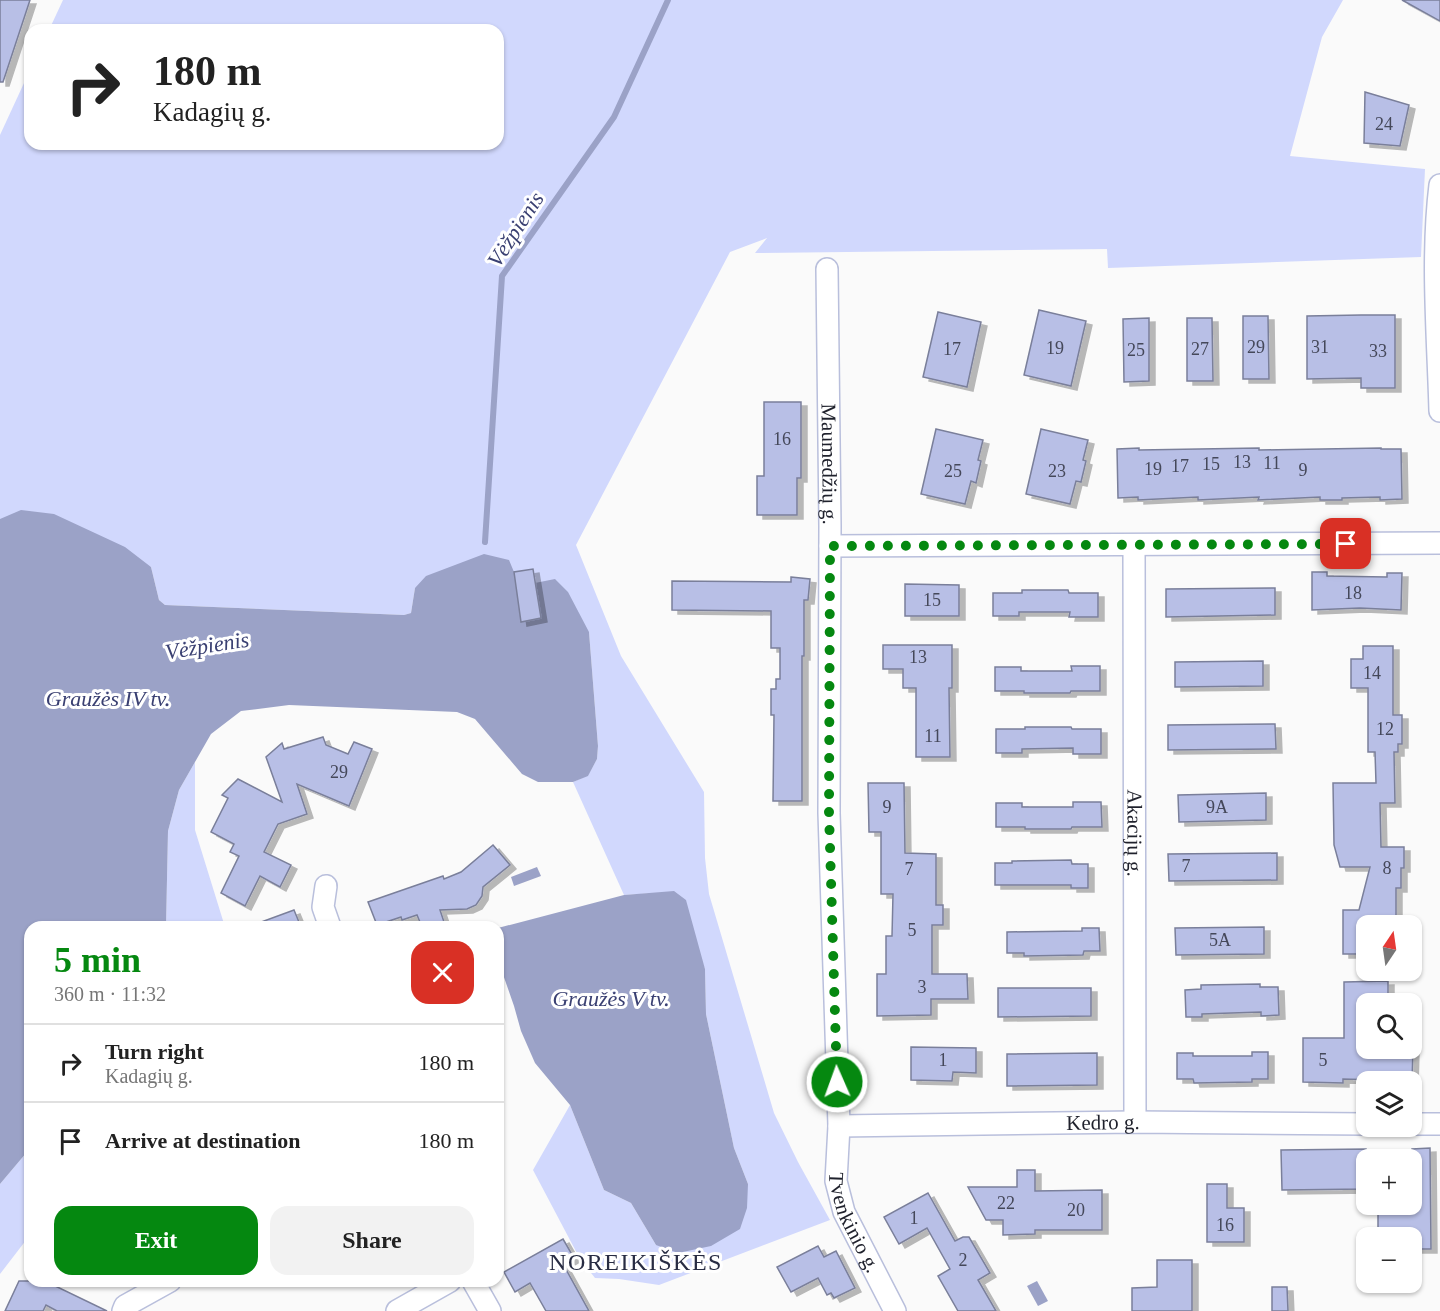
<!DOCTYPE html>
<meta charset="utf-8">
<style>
body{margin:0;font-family:Georgia,serif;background:#f2f2f2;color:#222;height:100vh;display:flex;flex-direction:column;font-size:22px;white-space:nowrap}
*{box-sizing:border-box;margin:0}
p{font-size:20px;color:#767676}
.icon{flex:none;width:33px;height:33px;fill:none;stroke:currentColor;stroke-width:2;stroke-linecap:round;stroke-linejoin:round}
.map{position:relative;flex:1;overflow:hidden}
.drawer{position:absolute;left:24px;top:921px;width:480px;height:366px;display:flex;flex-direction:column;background:#fff;border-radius:18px;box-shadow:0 2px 4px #0004}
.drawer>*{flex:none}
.guide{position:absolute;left:24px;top:24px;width:480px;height:126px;border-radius:18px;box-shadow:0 2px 4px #0004;background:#fff;color:#222;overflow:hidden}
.needle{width:39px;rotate:13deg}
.tools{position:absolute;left:1356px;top:915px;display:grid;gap:12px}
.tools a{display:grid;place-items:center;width:66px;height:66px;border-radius:12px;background:#fff;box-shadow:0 2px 4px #0004;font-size:30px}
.pin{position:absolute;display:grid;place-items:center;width:51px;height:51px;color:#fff;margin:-26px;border-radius:12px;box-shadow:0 3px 9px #0006}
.me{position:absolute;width:66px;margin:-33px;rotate:358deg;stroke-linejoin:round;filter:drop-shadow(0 0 4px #0008)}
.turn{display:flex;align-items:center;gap:21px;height:126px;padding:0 30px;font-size:27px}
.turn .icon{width:78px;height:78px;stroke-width:2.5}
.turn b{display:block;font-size:42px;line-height:51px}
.round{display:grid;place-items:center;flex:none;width:63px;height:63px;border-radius:18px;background:#f2f2f2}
.head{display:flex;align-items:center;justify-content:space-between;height:102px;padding:0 30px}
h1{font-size:36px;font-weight:700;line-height:45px;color:#058810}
.primary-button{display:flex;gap:12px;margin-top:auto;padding:12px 30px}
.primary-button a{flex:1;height:69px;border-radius:18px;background:#058810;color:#fff;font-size:24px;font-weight:700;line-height:69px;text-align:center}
.primary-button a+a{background:#f2f2f2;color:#222}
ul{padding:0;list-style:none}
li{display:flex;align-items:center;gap:18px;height:78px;padding:0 30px;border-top:2px solid #e0e0e0}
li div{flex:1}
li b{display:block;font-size:22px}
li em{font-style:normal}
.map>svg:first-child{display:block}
.green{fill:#d1d8fd}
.water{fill:#9ba2c7}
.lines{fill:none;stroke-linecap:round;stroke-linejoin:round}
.stream{stroke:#9ba2c7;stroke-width:6}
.building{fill:#b8bfe6;stroke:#7a7f9a;stroke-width:1.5;filter:url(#shadow)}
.minor-casing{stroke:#b9bfdc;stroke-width:24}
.minor{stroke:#fff;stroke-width:21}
.route{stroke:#058810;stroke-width:10;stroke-dasharray:0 18}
.labels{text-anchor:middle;stroke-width:6;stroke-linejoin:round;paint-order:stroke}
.number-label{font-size:18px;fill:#45485a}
.street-label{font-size:21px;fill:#1f212c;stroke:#fff}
.water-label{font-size:22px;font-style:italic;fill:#3a4072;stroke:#fff}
.quarter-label{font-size:24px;letter-spacing:1.5px;fill:#282c43;stroke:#fff}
</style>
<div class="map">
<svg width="1440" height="1311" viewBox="0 0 1440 1311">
<defs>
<filter id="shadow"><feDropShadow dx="6" dy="4" stdDeviation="0" flood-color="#0004"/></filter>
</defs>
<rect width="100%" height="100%" fill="#fafafa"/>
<g class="green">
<path d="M63,0H1343L1322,37L1290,156L1425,169L1421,257L1108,268L1107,249L755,253L767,238L730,252L576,545L621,656L704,792L705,858L709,894L774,1113L798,1162L830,1220L659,1285L619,1279L595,1278L580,1259L533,1170L570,1105L604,1190L631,1203L656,1245L748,1184L734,1148L706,1014L705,969L674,892L624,895L573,782L588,775L597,759L598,746L589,632L541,618L521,622L514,572L415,588L411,613L404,615L165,605L159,600L151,567L0,519V135L30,70V144H498V30H49Z"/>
<path d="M195,762V830L225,927H166L168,831L179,790Z"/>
<path d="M30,1145V1235L0,1274V1184L27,1152Z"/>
</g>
<g class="water">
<path d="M21,510L54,514L125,547L151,567L159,600L165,605L404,615L411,613L415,588L426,576L484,554L509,560L514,572L521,621L535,583L555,579L568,592L589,632L598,746L597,759L588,776L573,782H538L522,774L475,719L457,712L289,705L241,711L211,734L179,790L168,831L166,927H30V1145L27,1152L0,1184V519Z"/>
<path d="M537,867L541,876L514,886L511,877Z"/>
<path d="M674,891L686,900L705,969L706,1014L734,1148L748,1184L747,1208L740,1229L711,1246L678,1253L656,1245L631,1203L604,1190L570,1105L535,1063L521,1031L514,1006L498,960V928L624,895Z"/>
<path d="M1037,1281L1048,1301L1038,1306L1027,1286Z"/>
</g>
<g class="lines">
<path class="stream" d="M485,542L502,276L614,117L668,0"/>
</g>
<g class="building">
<path d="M0,0H30L3,82H0Z"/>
<path d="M1402,0H1440V21Z"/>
<path d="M1365,92L1409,105L1400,146L1364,143Z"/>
<path d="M1039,310L1086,321L1071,386L1024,375Z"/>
<path d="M938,312L981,322L967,387L923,377Z"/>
<path d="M1361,315H1395V388H1361V378L1307,379V316Z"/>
<path d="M1243,316H1268L1269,379H1243Z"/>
<path d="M1149,318V381L1124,382L1123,319Z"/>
<path d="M1187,318H1212L1213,381H1187Z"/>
<path d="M764,402H801V478H797V515H757V476H764Z"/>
<path d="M936,429L983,440L978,460L981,461L976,483L971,481L965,504L921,494Z"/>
<path d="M1041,429L1088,440L1083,460L1086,461L1081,482L1076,481L1070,504L1026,494Z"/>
<path d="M1139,448V450L1259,448V450L1381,448V449H1401L1402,499L1380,500V497L1342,498V500H1320V497L1258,500L1259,497L1198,500V497L1138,500V497L1118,498L1117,449Z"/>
<path d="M533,569L541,618L521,622L514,572Z"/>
<path d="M1312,572H1327V576L1387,577V573H1402L1401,610L1360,608L1312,610Z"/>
<path d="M791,577L810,579L808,600H804V656H802V801H773L774,715H771V689H776V679H780V648H771V611L672,610V581L791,582Z"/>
<path d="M905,584L959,585V616H905Z"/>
<path d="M1275,588V615L1166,617V589Z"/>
<path d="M1022,590H1068L1069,593H1098V617H1069L1070,612H1019V616H993V593H1022Z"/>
<path d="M883,645H952V688H949L950,757H916V688H903V669H883Z"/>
<path d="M1363,646H1393V715H1402V744H1398V752H1394L1395,803H1380L1381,847H1404V868H1401V888H1396V926H1366V954H1343V910H1359L1370,867H1340L1334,845L1333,783H1376L1375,752H1368V688H1351V659H1363Z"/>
<path d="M1263,661V686L1175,687V662Z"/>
<path d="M1071,666H1100V691H1071L1070,693H1024V691H995V667H1021V671H1072Z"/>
<path d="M1275,724L1276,749L1168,750V725Z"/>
<path d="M1025,727H1071L1072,729H1101V754H1073V748L1022,749V753H996V729H1025Z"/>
<path d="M323,737L326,745L348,754L354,742L372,749L349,806L297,784L307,814L278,824L264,852L291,865L280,887L260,876L245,906L221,893L239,856L230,852L234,844L211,832L228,798L222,795L238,779L282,802L266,757L282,743L284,749Z"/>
<path d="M868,783H904L905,853L936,854V905H943V925H932V974H967L968,999H931V1015L877,1016V974H886V936H892L893,894H881V832H869Z"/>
<path d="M1266,793V820L1179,822L1178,795Z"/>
<path d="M1073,802H1101L1102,827H1072L1071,829H1025V827H996V803H1022V807H1073Z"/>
<path d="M493,845L510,865L483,887L482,896L476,905L467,909L440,910L444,922L429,927H422L417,915L402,920L401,917L377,925L368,902L443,876L444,879L461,872Z"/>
<path d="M1277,853V880L1169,881L1168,854Z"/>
<path d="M1071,860L1072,864H1088V888H1071V885H995V863H1012V861Z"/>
<path d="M294,910L301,927H253V925Z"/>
<path d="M1264,927V954L1176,955L1175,928Z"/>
<path d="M1082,928H1099L1100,951H1084L1083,955L1024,956V953H1007V932L1082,931Z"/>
<path d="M1388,981V1004H1366V1048H1413L1412,1081L1343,1079V1083L1303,1082V1038H1344V982Z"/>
<path d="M1260,984V987H1278L1279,1015L1261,1016V1012L1202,1014V1017H1186L1185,990L1201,989V985Z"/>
<path d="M998,988H1091V1016L998,1017Z"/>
<path d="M911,1047L976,1048V1073L953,1072L952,1081L911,1080Z"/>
<path d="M1252,1052H1268V1079H1252V1082L1194,1083L1193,1079H1177V1053H1193V1056H1252Z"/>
<path d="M1097,1053V1085L1007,1086V1054Z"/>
<path d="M1430,1148L1431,1249H1412V1238H1378V1204H1412V1149Z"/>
<path d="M1366,1149V1189L1282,1190L1281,1150Z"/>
<path d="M1017,1170H1035V1191L1102,1190V1230H1035V1234L1003,1235V1220H986L968,1187H1017Z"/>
<path d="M1207,1184H1227V1208H1244V1242H1207Z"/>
<path d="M928,1193L955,1241L963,1237H969L990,1273L978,1280L996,1311H958L938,1276L950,1269L927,1228L899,1244L884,1217Z"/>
<path d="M563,1239L574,1258L563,1264L589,1311H546L530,1283L515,1292L504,1272Z"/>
<path d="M818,1246L824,1257L836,1251L855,1288L834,1298L831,1293L827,1295L818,1278L791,1292L777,1267Z"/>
<path d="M1157,1260H1192V1311H1132V1288L1157,1287Z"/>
<path d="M19,1281H45L107,1311H57L46,1305L43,1311H5Z"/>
<path d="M1272,1287H1287L1288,1311H1272Z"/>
</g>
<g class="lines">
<defs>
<g id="minor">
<path d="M1440,185C1431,258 1438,338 1440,411"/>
<path id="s1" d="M827,269L830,526L829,813L839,1126L836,1181L844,1212L895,1311"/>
<path id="s2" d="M1134,545L1135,1122"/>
<path d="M830,546L1440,543"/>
<path d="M326,886L323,907L330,927"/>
<path d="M1412,1124H1440"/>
<path id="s3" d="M839,1126L1135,1122L1366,1124"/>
<path d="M473,1281L490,1311"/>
<path d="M123,1311L125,1306L170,1281"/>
<path d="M397,1311L450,1281"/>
</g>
</defs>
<use href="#minor" class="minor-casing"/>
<use href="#minor" class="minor"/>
</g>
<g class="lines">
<path class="route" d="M837,1082L829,813L830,546L1346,544"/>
</g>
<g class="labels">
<g class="number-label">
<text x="1384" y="130">24</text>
<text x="1256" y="353">29</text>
<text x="1320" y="353">31</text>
<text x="1055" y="354">19</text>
<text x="952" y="355">17</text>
<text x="1200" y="355">27</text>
<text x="1136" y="356">25</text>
<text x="1378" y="357">33</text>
<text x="782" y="445">16</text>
<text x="1242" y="468">13</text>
<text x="1272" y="469">11</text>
<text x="1211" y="470">15</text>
<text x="1180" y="472">17</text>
<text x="1153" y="475">19</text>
<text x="1303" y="476">9</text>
<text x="953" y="477">25</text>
<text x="1057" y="477">23</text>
<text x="1353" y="599">18</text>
<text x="932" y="606">15</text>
<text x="918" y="663">13</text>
<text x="1372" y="679">14</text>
<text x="1385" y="735">12</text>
<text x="933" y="742">11</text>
<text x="339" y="778">29</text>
<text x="887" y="813">9</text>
<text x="1217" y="813">9A</text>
<text x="1186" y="872">7</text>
<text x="1387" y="874">8</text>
<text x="909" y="875">7</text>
<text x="912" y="936">5</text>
<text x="1220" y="946">5A</text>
<text x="922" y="993">3</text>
<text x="943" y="1066">1</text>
<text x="1323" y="1066">5</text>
<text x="1006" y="1209">22</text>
<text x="1076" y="1216">20</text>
<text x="914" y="1224">1</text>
<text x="1225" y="1231">16</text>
<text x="963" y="1266">2</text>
</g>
<g class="street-label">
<text dy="7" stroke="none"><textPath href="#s1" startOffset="195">Maumedžių g.</textPath></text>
<text dy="7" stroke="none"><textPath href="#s2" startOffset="288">Akacijų g.</textPath></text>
<text dy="7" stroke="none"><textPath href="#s3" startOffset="264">Kedro g.</textPath></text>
<text dy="7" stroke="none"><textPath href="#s1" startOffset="957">Tvenkinio g.</textPath></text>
</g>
<g class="water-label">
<text transform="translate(515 229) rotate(-57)" y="8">Vėžpienis</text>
<text transform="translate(207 645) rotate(-9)" y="8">Vėžpienis</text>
<text x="108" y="706">Graužės IV tv.</text>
<text x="611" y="1006">Graužės V tv.</text>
</g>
<g class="quarter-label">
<text x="636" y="1270">NOREIKIŠKĖS</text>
</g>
</g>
</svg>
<div class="tools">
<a><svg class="needle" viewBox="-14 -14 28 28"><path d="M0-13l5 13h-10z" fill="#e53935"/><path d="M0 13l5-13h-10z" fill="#767676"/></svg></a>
<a><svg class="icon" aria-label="search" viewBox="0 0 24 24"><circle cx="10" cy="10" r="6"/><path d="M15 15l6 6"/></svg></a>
<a><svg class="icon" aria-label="layers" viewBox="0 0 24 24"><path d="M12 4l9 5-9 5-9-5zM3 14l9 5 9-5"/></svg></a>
<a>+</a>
<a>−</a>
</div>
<div class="pin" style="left:1346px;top:544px;background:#d93025"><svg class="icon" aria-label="arrive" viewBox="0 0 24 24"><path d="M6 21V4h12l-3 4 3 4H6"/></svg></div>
<svg class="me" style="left:837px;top:1082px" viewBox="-20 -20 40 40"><circle r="17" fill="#058810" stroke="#fff" stroke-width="3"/><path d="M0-11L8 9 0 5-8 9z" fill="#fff"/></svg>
<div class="guide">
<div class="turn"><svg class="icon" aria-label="right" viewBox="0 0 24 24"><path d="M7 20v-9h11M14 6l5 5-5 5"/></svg><div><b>180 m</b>Kadagių g.</div></div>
</div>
<section class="drawer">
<div class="head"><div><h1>5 min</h1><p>360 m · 11:32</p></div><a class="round" style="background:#d93025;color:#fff"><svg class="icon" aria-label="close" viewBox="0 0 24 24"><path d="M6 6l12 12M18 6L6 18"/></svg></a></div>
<ul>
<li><svg class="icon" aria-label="right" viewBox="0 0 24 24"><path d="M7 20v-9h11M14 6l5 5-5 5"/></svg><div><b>Turn right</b><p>Kadagių g.</p></div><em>180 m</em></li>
<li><svg class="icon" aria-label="arrive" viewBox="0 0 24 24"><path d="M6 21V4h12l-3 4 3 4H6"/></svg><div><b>Arrive at destination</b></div><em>180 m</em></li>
</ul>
<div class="primary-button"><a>Exit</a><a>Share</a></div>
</section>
</div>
